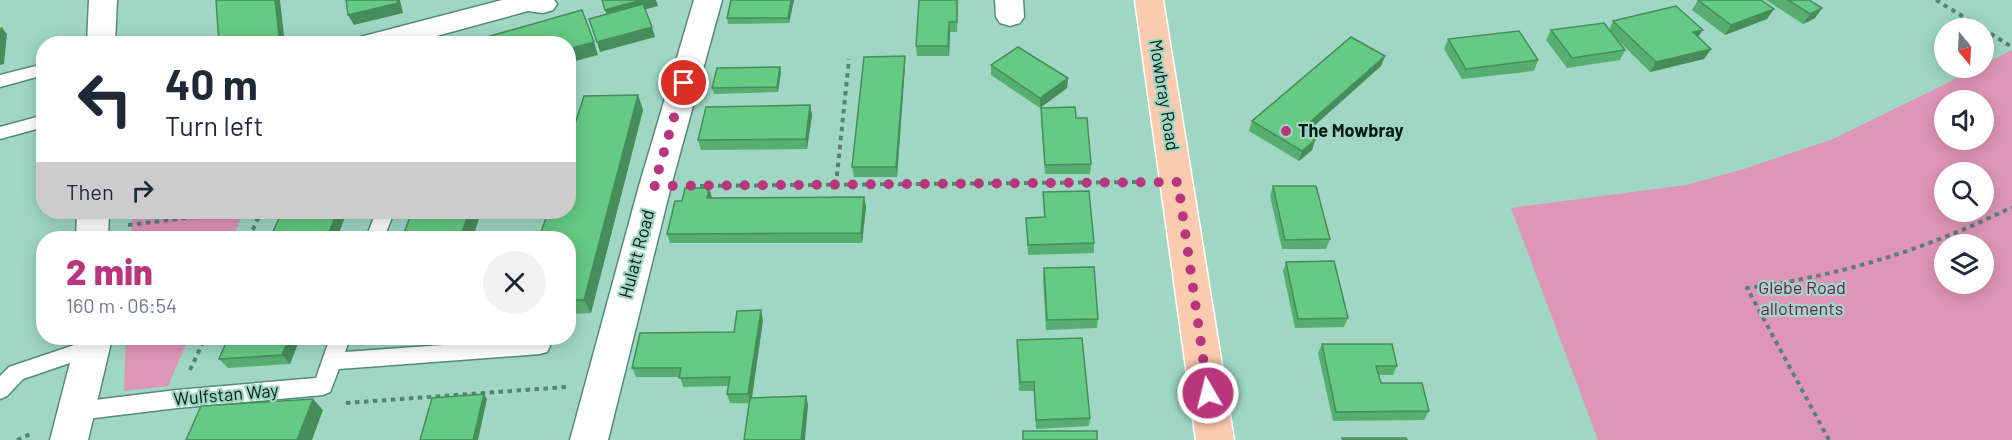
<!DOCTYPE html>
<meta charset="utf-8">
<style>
body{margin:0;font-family:Barlow,sans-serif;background:#f2f2f3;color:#1f2937;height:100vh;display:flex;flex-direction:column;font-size:22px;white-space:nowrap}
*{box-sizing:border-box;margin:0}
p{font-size:20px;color:#747a83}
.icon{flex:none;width:33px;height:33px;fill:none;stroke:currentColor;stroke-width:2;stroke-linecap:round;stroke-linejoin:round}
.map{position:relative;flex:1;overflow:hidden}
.side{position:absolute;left:36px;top:231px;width:540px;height:114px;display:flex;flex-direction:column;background:#fff;border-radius:24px;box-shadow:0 3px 15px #0003}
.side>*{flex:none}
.hud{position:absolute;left:36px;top:36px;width:540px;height:183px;border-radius:24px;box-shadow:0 3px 15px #0003;background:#fff;color:#1f2937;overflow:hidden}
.needle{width:39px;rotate:162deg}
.buttons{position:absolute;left:1934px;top:18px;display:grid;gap:12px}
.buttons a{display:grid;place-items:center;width:60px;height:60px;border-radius:50%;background:#fff;box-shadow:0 3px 15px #0003;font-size:30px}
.pin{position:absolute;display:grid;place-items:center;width:51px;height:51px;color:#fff;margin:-26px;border:3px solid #fff;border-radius:50%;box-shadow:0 2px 6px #0007}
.me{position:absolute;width:66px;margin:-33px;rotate:352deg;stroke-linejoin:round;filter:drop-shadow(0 0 4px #0008)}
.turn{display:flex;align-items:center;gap:21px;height:126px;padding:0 30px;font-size:27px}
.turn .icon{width:78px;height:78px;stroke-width:2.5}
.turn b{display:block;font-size:42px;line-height:51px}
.then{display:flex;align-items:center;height:57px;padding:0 30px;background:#0003;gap:12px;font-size:22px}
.round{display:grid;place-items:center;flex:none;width:63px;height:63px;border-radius:32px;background:#f2f2f3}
.summary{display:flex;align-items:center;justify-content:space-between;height:102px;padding:0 30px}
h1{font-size:36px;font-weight:800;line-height:45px;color:#b9367d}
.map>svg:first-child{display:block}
.green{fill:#df96b6;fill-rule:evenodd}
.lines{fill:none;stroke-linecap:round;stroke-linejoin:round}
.lane-casing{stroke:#558b79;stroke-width:3}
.street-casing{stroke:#558b79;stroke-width:3}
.primary-casing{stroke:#fff;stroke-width:3}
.path{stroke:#598275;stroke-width:4;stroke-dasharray:4.5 4.5;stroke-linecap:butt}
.lane{fill:#fff;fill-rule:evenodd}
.street{fill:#fff;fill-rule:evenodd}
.primary{fill:#fbcbaf;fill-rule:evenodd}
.wall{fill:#57ae71}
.shaded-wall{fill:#478d5c}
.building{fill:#65ca83;stroke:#478d5c;stroke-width:1.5}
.route{stroke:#b9367d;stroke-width:10;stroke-dasharray:0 18}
.poi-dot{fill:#b9367d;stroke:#9fd7c4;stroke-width:2}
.labels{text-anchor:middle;stroke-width:4.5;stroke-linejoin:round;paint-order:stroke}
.street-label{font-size:18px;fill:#051b15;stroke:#9fd7c4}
.poi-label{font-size:18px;font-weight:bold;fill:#051b15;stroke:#9fd7c4;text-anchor:start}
.park-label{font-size:18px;fill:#771a4d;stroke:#9fd7c4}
</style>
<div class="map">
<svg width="2012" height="440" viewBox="0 0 2012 440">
<rect width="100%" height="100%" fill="#9fd7c4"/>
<g class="green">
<path d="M2012,50V440H1598L1511,208L1686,185L1744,169L1833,139L1978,68H1983V65ZM1944,100H1983V140H1944ZM1944,172H1983V212H1944ZM1944,244H1983V284H1944Z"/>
<path d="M133,212H244L232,238H131Z"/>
<path d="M126,338H189L168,386L124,391Z"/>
</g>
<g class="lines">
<defs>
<g id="lane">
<path d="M44,64V75L0,87V75Z"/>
<path d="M44,115V127L0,139V127Z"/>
<path d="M376,212H394L384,238H366Z"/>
<path d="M330,338H350L345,352L540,338L547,340L550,346L547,352L540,354L339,369L330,392L323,395L177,408L78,420L71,417L68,411L71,405L78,402L177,390L316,378Z"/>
<path d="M92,339L99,341L102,347L99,353L23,379L7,396L0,399V376L9,367Z"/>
</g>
<g id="street">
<path d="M89,0H117L115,44H87Z"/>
<path d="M502,0H554L557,4L553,10L543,13L528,11L407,44H356L360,37Z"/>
<path d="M694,0H722L671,186L608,440H570L639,186Z"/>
<path d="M995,0H1023L1024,17L1020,23L1010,26L1000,23L996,17Z"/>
<path d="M77,212H109L108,238H76Z"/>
<path d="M74,338H110V347L88,440H50L74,347Z"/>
</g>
<path id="primary" d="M1135,0H1163L1234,440H1196Z"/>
</defs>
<use href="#lane" class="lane-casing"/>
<use href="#street" class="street-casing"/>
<use href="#primary" class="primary-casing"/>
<g class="path">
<path d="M1936,0L1982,28"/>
<path d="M1983,29L2012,47"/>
<path d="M836,185L849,59"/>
<path d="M691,186L1140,182"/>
<path d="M128,225L235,212"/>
<path d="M249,238L261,212"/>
<path d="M190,370L205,338"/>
<path d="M346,403L566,387"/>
<path d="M17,440L31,434"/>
<path d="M1829,440L1747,288C1840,276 1928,249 2012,207"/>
</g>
<use href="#lane" class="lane"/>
<use href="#street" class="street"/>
<use href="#primary" class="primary"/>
</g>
<g class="wall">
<path d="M794,0L789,23L728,24L727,18Z"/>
<path d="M958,0L957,32H950L949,56H917L916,46Z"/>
<path d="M1698,0L1767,19L1725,35L1692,10Z"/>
<path d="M1766,0H1809L1822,8L1815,18L1803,24Z"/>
<path d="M1613,21L1698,37L1711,49L1704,59L1650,72L1616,38L1625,50L1620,60L1567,68L1546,40L1551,30H1609Z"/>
<path d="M1448,39L1538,60L1534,71L1462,79L1444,49Z"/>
<path d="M1385,56L1381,66L1305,134L1315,140L1312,150L1299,161L1249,131L1252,121Z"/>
<path d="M991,65L1068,78L1067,88L1040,108L991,75Z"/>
<path d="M905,66L897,177H854L852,167Z"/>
<path d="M781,72L778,92L714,94L712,88Z"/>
<path d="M638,95L643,110L591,313L568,314V238Z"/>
<path d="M810,105L812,115L807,149L701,150L698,140Z"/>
<path d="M1041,108L1076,118L1091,164L1090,174H1045L1041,118Z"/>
<path d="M1273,186L1330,239L1326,249H1282L1270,196Z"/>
<path d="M709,188L712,198L864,197L866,207L862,243H670L667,234L682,201Z"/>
<path d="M1043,192L1094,243V253L1028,255L1026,218H1044Z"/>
<path d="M1286,262L1348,318L1344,327L1295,328L1283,271Z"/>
<path d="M1044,268L1098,319L1097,328L1046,330L1043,278Z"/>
<path d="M763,320L752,398L806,396L808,405L730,403L727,394L728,386L683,387L680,377H636L632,368L734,332Z"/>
<path d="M300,338L290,364L228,368L219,359Z"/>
<path d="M1017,340L1090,418L1089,426L1036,429L1034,391H1019Z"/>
<path d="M1322,344L1397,366L1393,375H1378L1381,383L1429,411L1424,420L1333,421L1318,353Z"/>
</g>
<g class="shaded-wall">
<path d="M275,0H280L285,44H250Z"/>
<path d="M397,0H400L403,13L354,25L348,15Z"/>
<path d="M641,0H656L658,6L609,20L605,10Z"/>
<path d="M791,0H794L789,23L788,18Z"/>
<path d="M1822,8L1815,18L1803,24L1810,14Z"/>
<path d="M1774,9L1767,19L1725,35L1731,25Z"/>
<path d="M949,22L950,32L949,56L948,46Z"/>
<path d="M652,27L655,37L600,52L597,42Z"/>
<path d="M2,28L7,34L4,64L0,65V46Z"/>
<path d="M1703,30L1696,40L1693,32Z"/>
<path d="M594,42L598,55L568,63V49Z"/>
<path d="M1711,49L1704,59L1650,72L1656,62Z"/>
<path d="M905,56V66L897,177L896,167Z"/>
<path d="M1385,56L1381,66L1297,141L1300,131Z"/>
<path d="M780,67L781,72L778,92L777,87Z"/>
<path d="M1068,78L1067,88L1040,108V98Z"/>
<path d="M638,95L643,110L591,313L584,300Z"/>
<path d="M810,105L812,115L807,149L806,139Z"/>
<path d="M1315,140L1312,150L1299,161L1302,151Z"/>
<path d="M709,188L712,198H707Z"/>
<path d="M864,197L866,207L862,243L861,233Z"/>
<path d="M337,212H347L337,238H327Z"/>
<path d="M469,212H481L473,238H460Z"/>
<path d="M761,310L763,320L751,403L748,394Z"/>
<path d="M289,338H300L290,364L282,355Z"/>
<path d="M484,394L487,399L478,440H473Z"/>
<path d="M806,396L808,405L805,440H801Z"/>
<path d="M313,399L323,410L312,440H297Z"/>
</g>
<g class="building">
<path d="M216,0H275L279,36L250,44H219Z"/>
<path d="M346,0H397L398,3L348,15Z"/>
<path d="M602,0H641L605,10Z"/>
<path d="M731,0H791L788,18H727Z"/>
<path d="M919,0H957V22H949L948,46H916Z"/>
<path d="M1698,0H1761L1774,9L1731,25Z"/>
<path d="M1788,0H1809L1822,8L1810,14Z"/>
<path d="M643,4L652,27L597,42L589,19Z"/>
<path d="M1676,6L1703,30L1693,32L1711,49L1656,62L1613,21Z"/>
<path d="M582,10L594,42L568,49V44H462Z"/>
<path d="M1604,23L1625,50L1572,58L1551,30Z"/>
<path d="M2,28L0,46V29Z"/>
<path d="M1519,31L1538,60L1466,69L1448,39Z"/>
<path d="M1351,37L1385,56L1300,131L1315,140L1302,151L1252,121Z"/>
<path d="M1018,47L1068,78L1040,98L991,65Z"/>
<path d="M905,56L896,167H852L864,57Z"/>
<path d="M780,67L777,87L712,88L717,68Z"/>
<path d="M638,95L584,300H568V238H539L548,212H568V146L584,96Z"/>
<path d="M810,105L806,139L698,140L706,107Z"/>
<path d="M1075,107L1076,118H1087L1091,164L1045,165L1041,108Z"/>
<path d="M1273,186H1316L1330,239L1285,240Z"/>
<path d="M685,188H709L707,198L864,197L861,233L667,234L675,201H682Z"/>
<path d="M1089,191L1094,243L1028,245L1026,218L1045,217L1043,192Z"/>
<path d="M282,212H337L327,238H270Z"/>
<path d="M412,212H469L460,238H402Z"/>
<path d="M1334,261L1348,318L1298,319L1286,262Z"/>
<path d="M1094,267L1098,319L1047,320L1044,268Z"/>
<path d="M761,310L748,394H727L730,377L679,378L681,368H632L640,333L734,332L737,311Z"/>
<path d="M228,338H289L282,355L219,359Z"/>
<path d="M1082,338L1090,418L1036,420L1034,382H1020L1017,340Z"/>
<path d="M1322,344H1392L1397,366H1376L1381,383H1422L1429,411L1336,412Z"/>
<path d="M484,394L473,440H420L432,398Z"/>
<path d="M806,396L801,440H744L750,398Z"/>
<path d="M313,399L297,440H186L201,406Z"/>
<rect x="1023" y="431" width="74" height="9"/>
<path d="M1342,438H1406L1407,440H1343Z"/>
</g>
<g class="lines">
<path class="route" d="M684,83L654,186L1178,182L1208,393"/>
</g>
<circle class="poi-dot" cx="1286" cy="131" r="6"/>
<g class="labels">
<g class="street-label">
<text transform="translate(1164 95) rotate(81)" y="6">Mowbray Road</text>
<text transform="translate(637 254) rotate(-75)" y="6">Hulatt Road</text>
<text transform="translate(226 395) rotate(-5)" y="6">Wulfstan Way</text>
</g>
<g class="poi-label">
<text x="1298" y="137">The Mowbray</text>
</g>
<g class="park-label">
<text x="1802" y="294">Glebe Road<tspan x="1802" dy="21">allotments</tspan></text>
</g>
</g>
</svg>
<div class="buttons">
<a><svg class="needle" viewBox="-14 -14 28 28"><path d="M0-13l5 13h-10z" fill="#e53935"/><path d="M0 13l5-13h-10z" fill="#747a83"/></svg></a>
<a><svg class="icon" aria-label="sound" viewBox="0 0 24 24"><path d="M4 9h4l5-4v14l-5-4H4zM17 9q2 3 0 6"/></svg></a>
<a><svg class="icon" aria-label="search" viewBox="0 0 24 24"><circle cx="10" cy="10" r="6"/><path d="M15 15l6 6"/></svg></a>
<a><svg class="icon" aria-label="layers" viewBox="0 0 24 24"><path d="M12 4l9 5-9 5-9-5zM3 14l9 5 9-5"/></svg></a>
</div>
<div class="pin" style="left:684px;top:83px;background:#d93025"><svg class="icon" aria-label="arrive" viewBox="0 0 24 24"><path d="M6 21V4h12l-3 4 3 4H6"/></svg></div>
<svg class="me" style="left:1208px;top:393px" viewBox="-20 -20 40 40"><circle r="17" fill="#b9367d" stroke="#fff" stroke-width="3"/><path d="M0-11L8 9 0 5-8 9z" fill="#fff"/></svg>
<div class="hud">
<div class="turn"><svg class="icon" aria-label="left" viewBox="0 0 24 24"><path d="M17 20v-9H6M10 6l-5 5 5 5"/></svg><div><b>40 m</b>Turn left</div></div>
<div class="then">Then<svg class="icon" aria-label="right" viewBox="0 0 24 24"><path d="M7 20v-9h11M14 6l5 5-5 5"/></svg></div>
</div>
<section class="side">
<div class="summary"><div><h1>2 min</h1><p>160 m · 06:54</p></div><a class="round"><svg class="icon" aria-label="close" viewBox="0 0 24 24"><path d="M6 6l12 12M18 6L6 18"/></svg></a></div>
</section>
</div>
